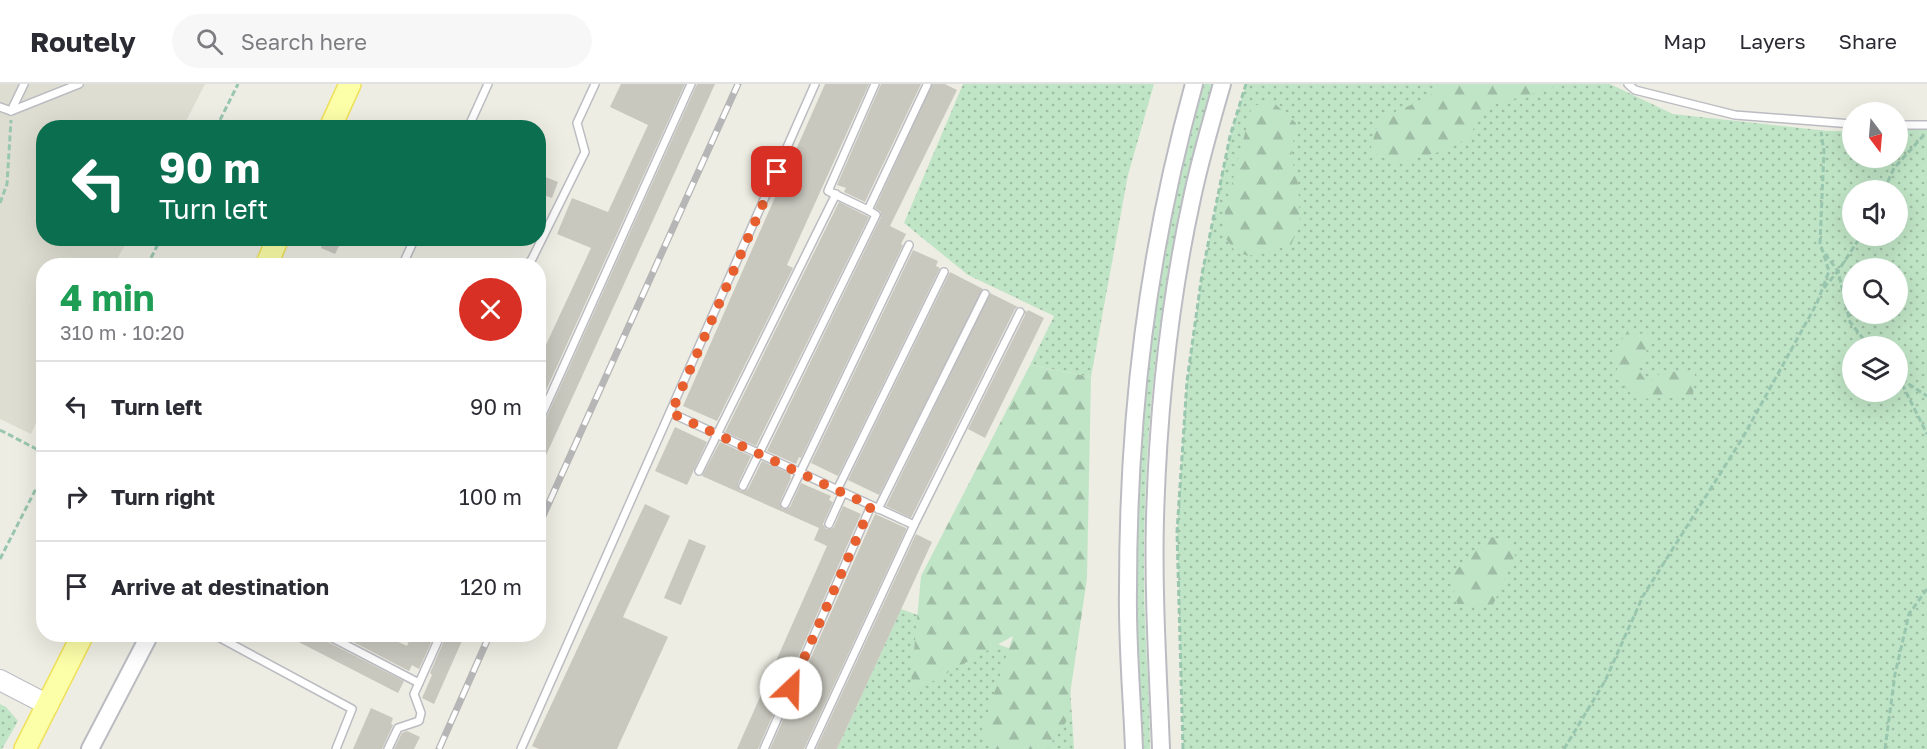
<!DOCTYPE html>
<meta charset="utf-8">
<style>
body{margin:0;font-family:"Golos Text",sans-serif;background:#f7f7f7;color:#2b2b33;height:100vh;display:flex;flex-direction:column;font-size:22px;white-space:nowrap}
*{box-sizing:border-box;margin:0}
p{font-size:20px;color:#7c7c81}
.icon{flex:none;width:33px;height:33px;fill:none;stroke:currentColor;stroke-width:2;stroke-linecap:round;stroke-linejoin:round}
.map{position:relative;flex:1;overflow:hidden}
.details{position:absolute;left:36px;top:174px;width:510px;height:384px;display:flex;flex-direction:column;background:#fff;border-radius:24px;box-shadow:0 6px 24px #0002}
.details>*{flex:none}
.banner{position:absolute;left:36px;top:36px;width:510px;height:126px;border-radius:24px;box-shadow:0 6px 24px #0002;background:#0b6e4f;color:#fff;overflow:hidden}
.needle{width:39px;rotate:164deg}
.controls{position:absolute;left:1842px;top:18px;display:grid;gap:12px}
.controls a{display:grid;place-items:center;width:66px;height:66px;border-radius:50%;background:#fff;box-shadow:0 6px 24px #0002;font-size:30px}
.pin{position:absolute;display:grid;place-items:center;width:51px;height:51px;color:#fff;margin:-26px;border-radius:12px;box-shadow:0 3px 9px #0006}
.me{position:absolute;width:66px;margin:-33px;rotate:24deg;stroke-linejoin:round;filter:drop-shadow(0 0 4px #0008)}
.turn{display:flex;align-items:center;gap:21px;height:126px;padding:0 24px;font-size:27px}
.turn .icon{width:78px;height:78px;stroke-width:2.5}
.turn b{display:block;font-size:42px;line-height:51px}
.round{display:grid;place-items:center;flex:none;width:63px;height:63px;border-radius:32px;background:#f7f7f7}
.headline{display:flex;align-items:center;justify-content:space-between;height:102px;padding:0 24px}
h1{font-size:36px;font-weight:700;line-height:45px;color:#1e9e55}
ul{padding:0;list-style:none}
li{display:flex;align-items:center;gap:18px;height:90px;padding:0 24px;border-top:2px solid #e1e1e2}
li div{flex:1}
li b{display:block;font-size:22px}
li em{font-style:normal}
header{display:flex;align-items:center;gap:36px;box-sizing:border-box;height:84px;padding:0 30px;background:#fff;border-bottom:2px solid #e1e1e2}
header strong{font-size:28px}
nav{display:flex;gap:33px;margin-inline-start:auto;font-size:21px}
.search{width:420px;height:54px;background:#f7f7f7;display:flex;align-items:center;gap:15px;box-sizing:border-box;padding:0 21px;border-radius:33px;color:#7c7c81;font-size:22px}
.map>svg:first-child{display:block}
.education{fill:#deddd1}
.grass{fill:url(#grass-dots);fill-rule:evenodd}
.forest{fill:url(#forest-firs)}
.building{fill:#c9c8bf}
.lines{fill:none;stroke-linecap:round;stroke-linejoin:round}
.service-casing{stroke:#bbbcc2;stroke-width:10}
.tertiary-casing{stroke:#bbbcc2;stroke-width:20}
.secondary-casing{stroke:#bcbdc4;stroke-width:22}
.primary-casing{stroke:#f0e15a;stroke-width:24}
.path{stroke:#99c6ae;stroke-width:3;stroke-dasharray:6 3;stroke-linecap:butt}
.service{stroke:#fff;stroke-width:7}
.tertiary{stroke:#fff;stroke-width:16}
.secondary{stroke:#fff;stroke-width:20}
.primary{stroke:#fcfea8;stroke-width:21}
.rail-casing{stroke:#b6b6b7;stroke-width:7}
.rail{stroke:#fff;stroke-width:4.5;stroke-dasharray:14;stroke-linecap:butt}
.route{stroke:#e75f2f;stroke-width:10;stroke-dasharray:0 18}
</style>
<header>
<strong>Routely</strong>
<div class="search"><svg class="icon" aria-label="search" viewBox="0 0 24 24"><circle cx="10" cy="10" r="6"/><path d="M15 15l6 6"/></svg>Search here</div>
<nav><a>Map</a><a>Layers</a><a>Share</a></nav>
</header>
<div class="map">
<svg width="1927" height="665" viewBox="0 0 1927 665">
<defs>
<pattern id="grass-dots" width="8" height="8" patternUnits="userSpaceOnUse" patternTransform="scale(1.5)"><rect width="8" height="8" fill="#c0e5c6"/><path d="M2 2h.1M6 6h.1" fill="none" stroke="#9fbda4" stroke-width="1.8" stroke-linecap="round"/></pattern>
<pattern id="forest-firs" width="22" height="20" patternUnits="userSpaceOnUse" patternTransform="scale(1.5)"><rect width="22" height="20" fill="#c0e5c6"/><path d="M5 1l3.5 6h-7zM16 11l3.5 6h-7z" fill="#9fbda4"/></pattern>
</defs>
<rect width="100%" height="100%" fill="#eeede3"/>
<path class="education" d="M0,0H205L183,43L44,44V154L128,155L114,181L44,182L43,324L31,350L0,335Z"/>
<g class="grass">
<path d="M963,0H1154L1128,91L1091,293L1030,281L1054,232L968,191L904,139Z"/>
<path d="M1204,0H1213C1164,158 1143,327 1144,493C1144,550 1150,608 1150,665H1140L1135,540L1139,369L1149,256L1177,94Z"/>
<path d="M1246,0H1610L1673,30L1828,47H1852V74H1898V46H1927V665H1183L1177,448L1187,297L1202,190L1230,52ZM1852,106H1898V152H1852ZM1852,184H1898V230H1852ZM1852,262H1898V308H1852Z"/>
<path d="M901,525L1069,586L1074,665H837Z"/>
<path d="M0,620L6,623L18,637L2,665H0Z"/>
</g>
<g class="forest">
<path d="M1440,0H1554L1551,5L1487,22L1468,54L1443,67L1397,79L1370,67L1379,35L1427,14Z"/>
<path d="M1273,18L1296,39L1291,72L1298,100L1300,139L1291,161L1248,172L1235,167L1224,152L1225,126L1252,22Z"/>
<path d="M1628,246L1653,253L1638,285L1648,300L1663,287L1695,289L1693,313L1636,315L1620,298L1614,269Z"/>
<path d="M1030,281L1091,293L1087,494L1066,638L1047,665H993L982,646L1013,552L910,610L921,492Z"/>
<path d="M1488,452L1519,462L1493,521L1457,520L1451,492Z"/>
</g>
<g class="building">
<path d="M621,0H685L538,324V278L591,164L557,150L572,114L608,128L648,41L610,23Z"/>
<path d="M697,0H715L538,389V345L543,341Z"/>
<path d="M825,0H869L787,181L793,184L717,337L683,322Z"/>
<path d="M881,0H921L865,118L844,108L846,104L837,101Z"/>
<path d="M932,0H945L957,6L890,142L906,150L901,160L903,161L801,374L799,373L796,380L767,367L881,133V128L875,124Z"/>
<path d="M538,90L558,98L552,114L538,109Z"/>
<path d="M839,118L869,133L756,362L725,348Z"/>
<path d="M325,154H343L335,170L321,164Z"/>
<path d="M913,166L938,177L936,182L940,184L838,392L811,379Z"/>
<path d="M950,188L983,205L879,411L848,396Z"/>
<path d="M990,209L1018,223L1015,225L911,434L886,422Z"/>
<path d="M1025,226L1027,228L1028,226L1044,234L985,354L968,345L1025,231Z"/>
<path d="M675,343L707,358L687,401L655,387Z"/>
<path d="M720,358L751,372L738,400L740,407H744L748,405L762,377L791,390L790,393L791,394L780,418L782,425H786L790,423L801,399L831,412L829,416L833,418L823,440L826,445H830L834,443L843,422L861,430L758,665H737L827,462L814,456L819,444L702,392Z"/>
<path d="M645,420L670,432L623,533L668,553L617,665H539L532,662Z"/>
<path d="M875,430L906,444V446L804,665H770Z"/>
<path d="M916,450L932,458L837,665H816Z"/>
<path d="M689,455L706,462L681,521L664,514Z"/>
<path d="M283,550H319L322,555L404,597L398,609Z"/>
<path d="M338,550H381L407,562L412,550H435L419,585L412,581L409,587Z"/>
<path d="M447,550H465L434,620L422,614L432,591L430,589Z"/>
<path d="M371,624L393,634L391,640L393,641L382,665H353Z"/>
<path d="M407,647L420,653L414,665H394L402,649Z"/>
</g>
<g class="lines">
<defs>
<g id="service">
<path d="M1628,0L1635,6L1735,31L1852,40"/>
<path d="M0,23L11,27L79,0"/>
<path d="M11,27L24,0"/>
<path d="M1898,41H1927"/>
<path d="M468,44L488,0"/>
<path d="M868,126L828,107L875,0"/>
<path d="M402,182L415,154"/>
<path d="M526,182L532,175L585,68L577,39L595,0"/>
<path d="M671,329L914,441L810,665"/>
<path d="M538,339L691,0"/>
<path d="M699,387L836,110"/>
<path d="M743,402L876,131L868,126L927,1"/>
<path d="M837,406L944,188"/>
<path d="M785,420L909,161"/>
<path d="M878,425L985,210"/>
<path d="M829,440L843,409"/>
<path d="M914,441L1020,228"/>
<path d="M213,550L352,625L336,665"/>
<path d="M325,550L419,599L441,550"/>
<path d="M388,665L398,644L419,637L421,629L414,610L419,599"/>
<path d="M521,665L815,0"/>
<path d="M764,665L871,422"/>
</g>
<g id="tertiary">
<path d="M90,665L150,550"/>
<path d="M1134,665C1132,612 1127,559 1128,506C1128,330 1147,170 1194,0"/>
<path d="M1161,665C1158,588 1153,511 1155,434C1158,327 1169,219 1192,114C1200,76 1211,38 1222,0"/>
</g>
<path id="secondary" d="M0,596L48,621"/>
<g id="primary">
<path d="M330,44L350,0"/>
<path d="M266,182L278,154"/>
<path d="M25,665L83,550"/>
</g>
</defs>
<use href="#service" class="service-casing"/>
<use href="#tertiary" class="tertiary-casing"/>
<use href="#secondary" class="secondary-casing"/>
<use href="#primary" class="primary-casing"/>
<g class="path">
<path d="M216,44L238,0"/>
<path d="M1884,106L1894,84L1924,51"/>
<path d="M0,119L7,100L11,36"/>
<path d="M1825,170L1838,187L1850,238L1869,262"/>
<path d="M147,182L161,154"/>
<path d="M1824,204L1838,187L1861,152"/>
<path d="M1898,292L1927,350"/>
<path d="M1901,295L1927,312"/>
<path d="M0,346L44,369"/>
<path d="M0,475L44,389"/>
<path d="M1183,665L1177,448L1187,297L1202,190L1230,52L1246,0"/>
<path d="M1564,665L1605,597L1643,512L1742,355L1817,219L1829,187L1820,159L1824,67L1821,48"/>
<path d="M1885,665L1895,590L1909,530L1927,505"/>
</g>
<use href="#service" class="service"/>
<use href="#tertiary" class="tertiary"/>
<use href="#secondary" class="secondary"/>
<use href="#primary" class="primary"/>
<defs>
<g id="rail">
<path d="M538,443L738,0"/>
<path d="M439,665L490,550"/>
</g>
</defs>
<use href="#rail" class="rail-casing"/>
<use href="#rail" class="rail"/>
</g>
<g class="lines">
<path class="route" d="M777,88L671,329L871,422L791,604"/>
</g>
</svg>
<div class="controls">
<a><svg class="needle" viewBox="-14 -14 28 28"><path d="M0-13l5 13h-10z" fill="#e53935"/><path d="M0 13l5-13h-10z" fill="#7c7c81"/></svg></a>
<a><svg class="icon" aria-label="sound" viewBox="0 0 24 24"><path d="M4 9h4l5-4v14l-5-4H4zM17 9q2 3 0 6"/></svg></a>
<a><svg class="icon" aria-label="search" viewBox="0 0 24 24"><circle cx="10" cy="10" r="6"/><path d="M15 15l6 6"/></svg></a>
<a><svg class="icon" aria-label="layers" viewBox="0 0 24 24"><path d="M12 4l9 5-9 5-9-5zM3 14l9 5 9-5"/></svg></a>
</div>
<div class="pin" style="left:777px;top:88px;background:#d93025"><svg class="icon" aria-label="arrive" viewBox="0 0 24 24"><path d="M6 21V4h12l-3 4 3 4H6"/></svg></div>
<svg class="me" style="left:791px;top:604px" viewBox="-20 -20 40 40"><circle r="19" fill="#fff"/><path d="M0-13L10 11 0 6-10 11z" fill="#e75f2f"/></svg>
<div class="banner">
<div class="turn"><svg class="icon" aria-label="left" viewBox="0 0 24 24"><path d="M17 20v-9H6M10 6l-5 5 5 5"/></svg><div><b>90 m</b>Turn left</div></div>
</div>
<section class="details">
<div class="headline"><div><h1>4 min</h1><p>310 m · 10:20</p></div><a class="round" style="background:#d93025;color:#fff"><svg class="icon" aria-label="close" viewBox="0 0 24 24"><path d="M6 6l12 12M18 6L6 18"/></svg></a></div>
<ul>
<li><svg class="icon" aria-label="left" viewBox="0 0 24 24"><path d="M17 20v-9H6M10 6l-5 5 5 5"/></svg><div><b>Turn left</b></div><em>90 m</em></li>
<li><svg class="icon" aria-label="right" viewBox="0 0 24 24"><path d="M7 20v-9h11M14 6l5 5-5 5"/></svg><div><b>Turn right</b></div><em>100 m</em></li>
<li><svg class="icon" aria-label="arrive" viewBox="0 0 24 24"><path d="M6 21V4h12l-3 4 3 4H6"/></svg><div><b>Arrive at destination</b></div><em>120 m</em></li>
</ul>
</section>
</div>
